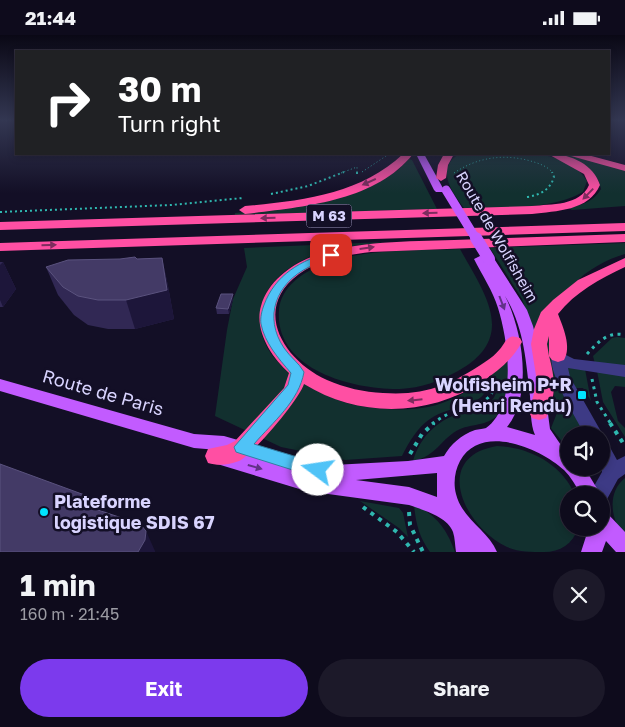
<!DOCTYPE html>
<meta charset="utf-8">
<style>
body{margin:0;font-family:"Golos Text",sans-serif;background:#1c1929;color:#f1f3f6;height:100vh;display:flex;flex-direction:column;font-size:19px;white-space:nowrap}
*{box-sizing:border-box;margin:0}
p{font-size:16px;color:#9b9ba3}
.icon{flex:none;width:28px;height:28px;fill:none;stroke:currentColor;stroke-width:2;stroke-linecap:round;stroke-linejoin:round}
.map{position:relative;height:517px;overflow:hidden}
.sheet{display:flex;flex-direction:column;background:#0e0b1c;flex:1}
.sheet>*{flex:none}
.guide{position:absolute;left:15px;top:15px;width:595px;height:105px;border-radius:0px;box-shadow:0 2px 8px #0003,0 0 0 1px #2e2b3b;background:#202124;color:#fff;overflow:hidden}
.controls{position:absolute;left:560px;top:391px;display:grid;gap:10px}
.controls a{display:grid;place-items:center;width:50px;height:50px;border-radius:50%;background:#0e0b1c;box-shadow:0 2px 8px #0003,0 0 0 1px #2e2b3b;font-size:25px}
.pin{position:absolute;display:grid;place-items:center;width:42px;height:42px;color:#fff;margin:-21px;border-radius:10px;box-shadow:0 2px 8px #0006}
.me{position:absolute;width:55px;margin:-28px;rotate:284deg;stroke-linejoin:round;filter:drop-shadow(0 0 4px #0008)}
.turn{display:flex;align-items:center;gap:18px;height:105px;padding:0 20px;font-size:22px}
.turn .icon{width:65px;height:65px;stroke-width:2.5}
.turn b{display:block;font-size:35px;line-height:42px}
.round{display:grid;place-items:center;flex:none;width:52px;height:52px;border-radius:26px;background:#1c1929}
.headline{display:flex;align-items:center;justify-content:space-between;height:85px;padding:0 20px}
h1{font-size:30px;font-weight:700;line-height:38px}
.button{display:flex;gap:10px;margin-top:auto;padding:10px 20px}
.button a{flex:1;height:58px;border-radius:30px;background:#7c3aed;color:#fff;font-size:20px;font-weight:700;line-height:58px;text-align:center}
.button a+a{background:#1c1929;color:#f1f3f6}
.status{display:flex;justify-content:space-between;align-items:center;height:35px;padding:0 25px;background:#0e0b1c;direction:ltr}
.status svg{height:14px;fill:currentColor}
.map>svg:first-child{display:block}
.green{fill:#12302f}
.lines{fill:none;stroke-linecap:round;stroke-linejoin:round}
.path-far3{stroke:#2fb8b0;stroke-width:1;stroke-dasharray:1 2.5;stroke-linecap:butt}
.path-far2{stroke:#2fb8b0;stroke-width:2;stroke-dasharray:2 3;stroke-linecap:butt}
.path-far1{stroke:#2fb8b0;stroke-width:3;stroke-dasharray:3 4.5;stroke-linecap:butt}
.path{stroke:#2fb8b0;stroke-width:4;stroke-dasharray:4 5.5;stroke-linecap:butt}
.minor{fill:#3d3a85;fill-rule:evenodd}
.major{fill:#c25bff;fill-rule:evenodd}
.highway{fill:#ff4fa3;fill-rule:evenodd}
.major-bridge-far1{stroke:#c25bff;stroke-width:9}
.major-bridge{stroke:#c25bff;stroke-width:12}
.wall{fill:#312854}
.shaded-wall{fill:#1d163a}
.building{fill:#433a66;stroke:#5a527e}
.oneway{fill:#7d2c5e}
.oneway2{fill:#623188}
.route{fill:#4fc3f7;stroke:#337fa1}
.poi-dot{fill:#00e5ff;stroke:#130f26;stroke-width:2}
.labels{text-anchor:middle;stroke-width:5;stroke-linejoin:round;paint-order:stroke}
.shield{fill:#130f26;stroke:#9e99be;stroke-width:1}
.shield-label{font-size:14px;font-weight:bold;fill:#d9d4ff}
.street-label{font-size:15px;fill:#d9d4ff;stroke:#130f26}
.near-poi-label{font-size:18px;font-weight:bold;fill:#d9d4ff;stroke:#130f26;text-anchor:end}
.near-street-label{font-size:18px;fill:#d9d4ff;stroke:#130f26}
</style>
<div class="status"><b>21:44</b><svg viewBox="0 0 49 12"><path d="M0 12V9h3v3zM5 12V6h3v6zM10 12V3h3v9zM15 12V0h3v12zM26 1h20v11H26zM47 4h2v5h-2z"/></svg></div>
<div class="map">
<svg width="625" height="517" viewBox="0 0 625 517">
<rect width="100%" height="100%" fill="#130f26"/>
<g class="green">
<path d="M459,119C497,119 564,108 587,146L583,157C549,176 503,172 464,173C452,157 435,134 459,119Z"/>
<path d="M559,119H571L625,134V171L572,175L569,173C583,169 593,167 601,154C598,134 577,125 559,119Z"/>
<path d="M409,124L412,125L437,174L235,180V178L275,173L380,146L398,135Z"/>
<path d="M384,207C357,211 327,212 303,225C280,237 263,253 260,279C256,323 302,351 338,365C361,374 404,377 428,372C449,368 469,356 486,343L489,350C480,375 451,369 430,384C417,393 409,407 402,421L345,425L281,412L215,381L227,295L233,264L247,232L244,213Z"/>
<path d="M625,208V219C607,224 587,235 574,249C563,260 547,296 538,311L522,264L490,213Z"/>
<path d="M460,214C484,258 519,302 458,336C440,346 421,353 400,354C354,355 274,335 279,275C281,252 302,238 321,230C364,213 414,216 460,214Z"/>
<path d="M546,298L552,300L589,400H569V415L551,393L557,378L546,311Z"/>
<path d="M617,302L625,303V333L595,329L593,321L612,303Z"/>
<path d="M506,327L509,329C508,346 509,363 499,378C492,390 472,389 460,394C441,403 436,422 413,426C420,402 437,385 461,378C471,376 482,375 490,367C495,363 497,356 498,350L491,340Z"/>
<path d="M566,331L585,334L591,366L583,353H573Z"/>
<path d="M597,336L625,340V352L615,351L611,357L618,386L625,393V402L603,367Z"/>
<path d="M497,411C529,412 562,429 575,460H569V492L578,493C573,509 560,517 544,517C531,517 519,517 507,512C464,492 431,422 497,411Z"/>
<path d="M625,443V503C611,486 606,458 625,443Z"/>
<path d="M360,466L399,473L403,478L408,502L399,493Z"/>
<path d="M414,470C436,479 447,495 455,517H430C419,502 416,489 414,470Z"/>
</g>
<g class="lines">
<g class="path-far3">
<path d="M362,137L389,119"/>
<path d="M341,138L357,132V138"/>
<path d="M454,138C479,121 508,118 537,128C543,130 549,133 553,138"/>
</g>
<g class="path-far2">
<path d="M357,137V140"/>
<path d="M271,159L308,151L344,137"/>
<path d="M527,162C540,160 550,155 554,142L552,137"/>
<path d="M0,177L171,170L243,163"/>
</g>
<g class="path-far1">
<path d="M587,319C598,307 608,296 625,300"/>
<path d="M592,344L597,367L611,389"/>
<path d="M432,389C439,384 445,380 453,377C466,372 498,368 493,347"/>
</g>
<g class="path">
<path d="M610,388L625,411"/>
<path d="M410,419L422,399L434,388"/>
<path d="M363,472L397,497L414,517"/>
<path d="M409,477L410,490L423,517"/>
</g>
<g class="minor">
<path d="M558,316L574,324L625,330V342L568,333L570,342L603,400L601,403V400H585C577,384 544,333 553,317Z"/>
<path d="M601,405L607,407L617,425L625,421V439L618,444L606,466L601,468V460H589L602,437Z"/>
</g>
<g class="major">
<path d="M416,119H424L444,155L442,157H436L434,155Z"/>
<path d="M480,221L493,222L527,275L533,291L540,319L550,394L565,416L569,419V432H584L601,460H581C576,451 571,442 564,435C540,413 481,388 460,426C455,435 453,448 456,459C462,484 488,495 497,517H456C455,511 455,503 453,497C448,482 423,475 409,470L306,456L214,428L211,422L214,416L218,415L194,413L0,356V344L194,399L224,401L303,424L333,430L408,426L444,421C451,409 461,400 475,395C479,394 484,394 486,393C518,370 508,305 498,273C493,256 482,240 474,224ZM505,261C524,292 526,326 530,361C531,373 530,389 535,400L507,392C533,360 523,296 505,261ZM437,438V462L409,452L356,445Z"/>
<path d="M601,476L608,479L625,497V517H616L606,506L602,517H581L589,492H601Z"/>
</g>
<g class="highway">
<path d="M403,119H413C375,167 301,172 245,179L239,175L245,171C301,166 361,159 403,119Z"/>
<path d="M444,119H454L448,130L446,143L441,146L436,143L438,130Z"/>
<path d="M548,119C569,118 594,129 600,150C589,176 556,176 532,179L0,195V187L532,171C551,169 580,171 589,150L584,139Z"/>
<path d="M569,119H584L625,130V136L571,121Z"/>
<path d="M625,188V196L0,216V208Z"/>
<path d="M625,199V207L371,217C347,220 320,224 299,239C251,274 284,326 327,345C345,353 364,357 383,358C424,361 451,350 485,327C491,323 496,319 500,314C503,311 505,305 509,303C513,300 516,302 520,303L522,307C512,325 499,335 482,347C428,382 359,383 304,349C299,365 254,418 239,426C229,430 218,431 208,428L205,421L208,414L227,410L235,406L284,353L289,338C271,322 254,295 261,271C268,247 289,231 311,222C356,205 407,207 454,205C511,203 568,201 625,199Z"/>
<path d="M625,223V232C600,244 575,257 558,279C563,292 572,312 564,325L558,327L552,325L549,321C555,343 557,361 546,383L539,385L532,383L529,377L537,347L531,309L534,294L541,277L553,265L578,245ZM549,301V321L547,309Z"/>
</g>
<path class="major-bridge-far1" d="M446,155L476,204"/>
<path class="major-bridge" d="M476,203L489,224"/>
</g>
<g class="wall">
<path d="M162,223L168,251L174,284L135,294H108L88,290L74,280L58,260L46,232L137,224Z"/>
<path d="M0,227H3L16,254L3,272H0Z"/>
<path d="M233,264L229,279H217L216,273Z"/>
</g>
<g class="shaded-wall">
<path d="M162,223L168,251L174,284L135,294L126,265Z"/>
<path d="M3,227L16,254L3,272L0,265V230Z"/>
<path d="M233,259V264L229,279L228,274Z"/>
<path d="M101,466L111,486L95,474Z"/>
<path d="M146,496L155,516V517H138Z"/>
</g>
<g class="building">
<path d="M135,222L137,224L162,223L167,255L126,265H98L78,261L63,252L46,232L68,225L120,224Z"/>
<path d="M221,259H233L228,274L216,273Z"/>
<path d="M0,429L101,466L95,474L140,489L146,496L145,505L138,517H0Z"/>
</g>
<defs><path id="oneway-solid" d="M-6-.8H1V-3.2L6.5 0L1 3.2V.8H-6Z" transform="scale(1.25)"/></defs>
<g class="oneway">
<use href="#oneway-solid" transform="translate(369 147) rotate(156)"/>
<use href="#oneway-solid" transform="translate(588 159) rotate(134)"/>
<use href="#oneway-solid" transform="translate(430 178) rotate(178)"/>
<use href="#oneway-solid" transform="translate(268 183) rotate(178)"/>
<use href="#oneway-solid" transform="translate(49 210) rotate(-2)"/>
<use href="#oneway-solid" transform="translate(367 213) rotate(-8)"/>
<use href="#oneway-solid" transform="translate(415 365) rotate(174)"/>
</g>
<g class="oneway2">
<use href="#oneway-solid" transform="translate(502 268) rotate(69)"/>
<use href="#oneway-solid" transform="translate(255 432) rotate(16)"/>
</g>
<linearGradient id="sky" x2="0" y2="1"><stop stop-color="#0a0815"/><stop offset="0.54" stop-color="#333752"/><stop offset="1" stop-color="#333752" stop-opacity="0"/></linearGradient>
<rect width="625" height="158" fill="url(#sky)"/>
<path class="route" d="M331,217L336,220L335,222C326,226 317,228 309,232C276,248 263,282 284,313C290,322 299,328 304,337C299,366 273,387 254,409L324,430L327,435L324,440L318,443L242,419L236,417L234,412L288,350L291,338C278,323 265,308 261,289C260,283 262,275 264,270C275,240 301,225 331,217Z"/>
<g class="poi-dot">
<rect x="577" y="355" width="10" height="10" rx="2.5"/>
<circle cx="44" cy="477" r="5"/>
</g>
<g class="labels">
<rect class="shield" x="306.5" y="169.5" width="45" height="23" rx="4"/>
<g class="shield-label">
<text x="329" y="186">M 63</text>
</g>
<g class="street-label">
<text transform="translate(497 202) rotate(60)" y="5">Route de Wolfisheim</text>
</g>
<g class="near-poi-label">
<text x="572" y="356">Wolfisheim P+R<tspan x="572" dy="21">(Henri Rendu)</tspan></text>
<text x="54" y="473" text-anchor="start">Plateforme<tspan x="54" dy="21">logistique SDIS 67</tspan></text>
</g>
<g class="near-street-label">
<text transform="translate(103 358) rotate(16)" y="6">Route de Paris</text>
</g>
</g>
</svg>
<div class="controls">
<a><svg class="icon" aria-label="sound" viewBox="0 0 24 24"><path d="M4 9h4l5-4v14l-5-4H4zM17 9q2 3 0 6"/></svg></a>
<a><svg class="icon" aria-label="search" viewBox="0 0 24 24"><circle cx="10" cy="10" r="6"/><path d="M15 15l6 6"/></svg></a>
</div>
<div class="pin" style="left:331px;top:220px;background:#d93025"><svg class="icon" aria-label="arrive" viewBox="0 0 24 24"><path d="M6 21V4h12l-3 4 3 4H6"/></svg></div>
<svg class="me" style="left:318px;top:435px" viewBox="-20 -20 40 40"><circle r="19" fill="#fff"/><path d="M0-13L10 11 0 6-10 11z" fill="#4fc3f7"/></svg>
<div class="guide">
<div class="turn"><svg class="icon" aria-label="right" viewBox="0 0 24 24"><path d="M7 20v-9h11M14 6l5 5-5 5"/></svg><div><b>30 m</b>Turn right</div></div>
</div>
</div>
<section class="sheet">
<div class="headline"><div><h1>1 min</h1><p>160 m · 21:45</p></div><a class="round"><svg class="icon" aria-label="close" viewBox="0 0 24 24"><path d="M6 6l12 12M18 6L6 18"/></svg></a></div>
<div class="button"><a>Exit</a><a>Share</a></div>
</section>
